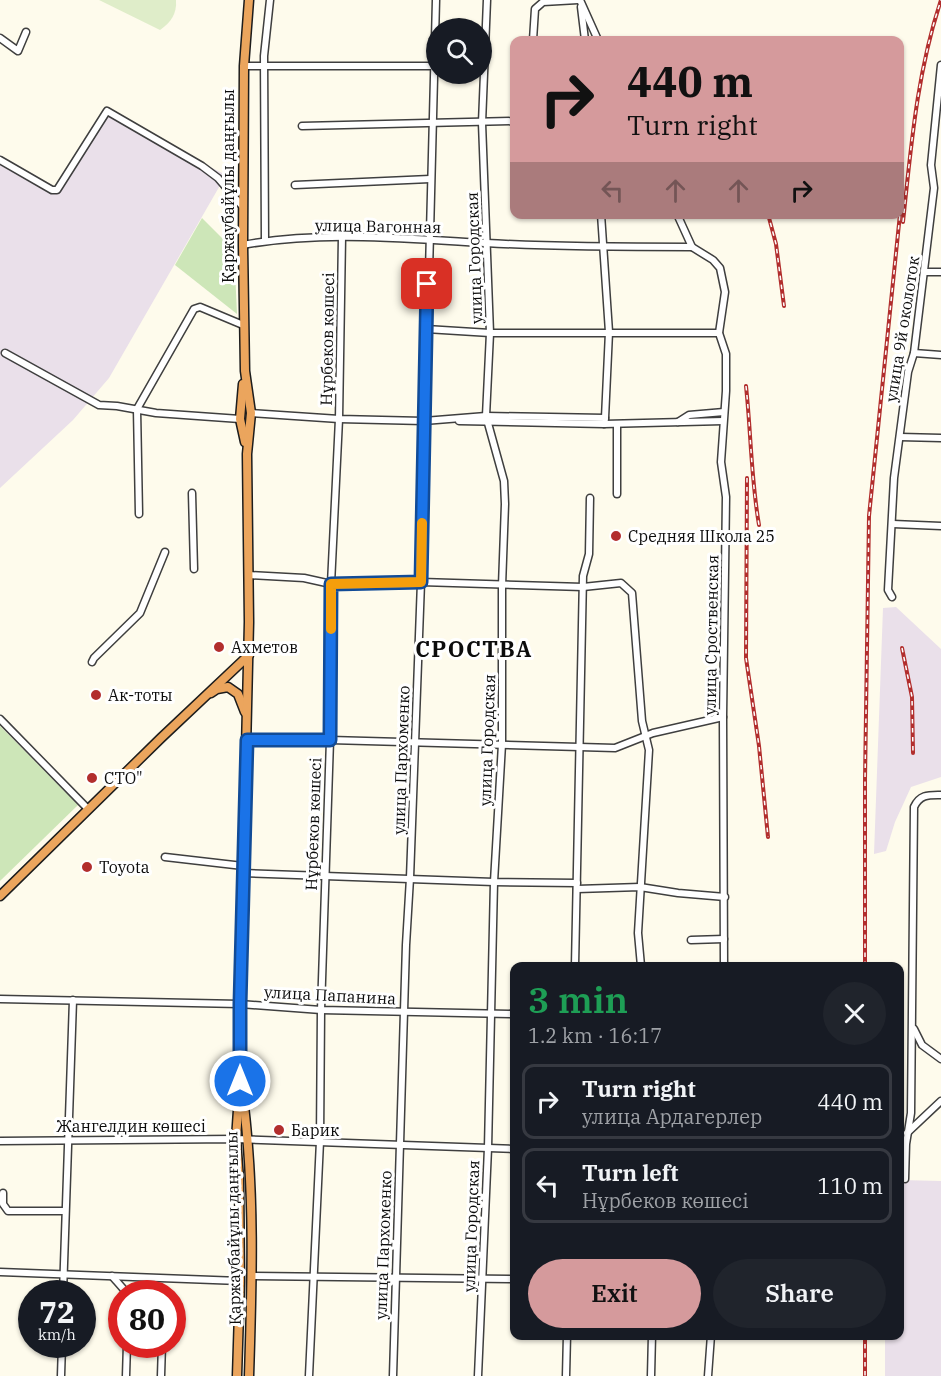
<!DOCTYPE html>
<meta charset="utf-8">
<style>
body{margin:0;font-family:"IBM Plex Serif",serif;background:#20242c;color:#f1f3f6;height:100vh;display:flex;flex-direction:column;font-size:22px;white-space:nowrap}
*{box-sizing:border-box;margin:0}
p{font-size:20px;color:#9ea1a6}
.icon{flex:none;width:33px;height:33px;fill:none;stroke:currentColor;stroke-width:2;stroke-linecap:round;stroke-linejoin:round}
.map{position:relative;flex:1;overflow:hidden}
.details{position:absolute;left:510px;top:962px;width:394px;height:378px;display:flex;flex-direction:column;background:#171b24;border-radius:12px;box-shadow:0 2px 4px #0004}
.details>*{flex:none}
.top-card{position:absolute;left:510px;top:36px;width:394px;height:183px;border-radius:12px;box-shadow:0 2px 4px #0004;background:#d59a9c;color:#111;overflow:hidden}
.fabs{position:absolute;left:426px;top:18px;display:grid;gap:12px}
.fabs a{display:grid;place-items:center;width:66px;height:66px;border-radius:50%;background:#171b24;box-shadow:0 2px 4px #0004;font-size:30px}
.speed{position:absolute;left:18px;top:1280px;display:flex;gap:12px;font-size:30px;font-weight:700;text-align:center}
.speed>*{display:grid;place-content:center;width:78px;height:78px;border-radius:50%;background:#171b24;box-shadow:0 2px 4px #0004;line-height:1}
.speed small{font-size:15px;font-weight:400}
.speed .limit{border:9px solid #d22;background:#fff;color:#111}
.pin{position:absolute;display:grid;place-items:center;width:51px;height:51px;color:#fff;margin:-26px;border-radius:12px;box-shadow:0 3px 9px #0006}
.me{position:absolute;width:66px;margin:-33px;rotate:0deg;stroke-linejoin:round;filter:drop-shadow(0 0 4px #0008)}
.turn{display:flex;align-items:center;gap:21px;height:126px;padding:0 18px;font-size:27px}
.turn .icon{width:78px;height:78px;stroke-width:2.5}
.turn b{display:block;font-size:42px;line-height:51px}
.lanes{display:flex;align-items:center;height:57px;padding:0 18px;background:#0003;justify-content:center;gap:30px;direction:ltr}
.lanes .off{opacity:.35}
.round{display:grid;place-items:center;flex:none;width:63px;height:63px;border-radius:32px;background:#20242c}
.summary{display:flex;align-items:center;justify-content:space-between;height:102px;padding:0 18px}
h1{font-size:36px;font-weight:600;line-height:45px;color:#1e9e55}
.action{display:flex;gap:12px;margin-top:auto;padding:12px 18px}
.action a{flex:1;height:69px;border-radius:36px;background:#d59a9c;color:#111;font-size:24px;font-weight:600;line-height:69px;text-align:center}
.action a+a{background:#20242c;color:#f1f3f6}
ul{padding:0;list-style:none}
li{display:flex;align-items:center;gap:18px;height:75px;margin:0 12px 9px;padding:0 6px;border:3px solid #363941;border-radius:12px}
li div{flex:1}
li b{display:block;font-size:22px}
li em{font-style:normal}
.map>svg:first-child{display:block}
.industrial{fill:#eae0ea}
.green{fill:#cde6b8}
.pitch{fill:#dfedc9}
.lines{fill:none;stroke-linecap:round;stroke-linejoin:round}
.minor-casing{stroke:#3f3f3f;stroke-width:9}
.highway-casing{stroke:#1d1d1d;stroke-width:11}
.minor{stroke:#fff;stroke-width:6}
.highway{stroke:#eba55d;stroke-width:8}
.rail-casing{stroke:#b22e2d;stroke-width:4}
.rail{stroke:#fff;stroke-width:1.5;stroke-dasharray:4.5;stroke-linecap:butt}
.route-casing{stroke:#114b97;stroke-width:15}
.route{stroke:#1a73e8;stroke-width:10}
.slow{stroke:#f59e0b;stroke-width:10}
.poi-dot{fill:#b22e2d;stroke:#fff;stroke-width:2}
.labels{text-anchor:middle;stroke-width:6;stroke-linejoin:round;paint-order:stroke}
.street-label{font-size:16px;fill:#0c0c0c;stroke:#fff}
.poi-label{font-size:16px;fill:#0c0c0c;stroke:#fff;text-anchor:start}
.district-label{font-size:22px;font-weight:bold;letter-spacing:1.5px;fill:#0c0c0c;stroke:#fff}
</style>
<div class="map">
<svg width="941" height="1376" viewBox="0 0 941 1376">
<rect width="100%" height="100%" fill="#fefbec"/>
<g class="industrial">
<path d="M106,114L226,175L109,378L73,420L0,488V155L61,190Z"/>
<path d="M896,607L941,649V777L911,787L895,822L886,851L874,854L883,608Z"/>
<path d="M900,1180L941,1181V1376H885V1335H900Z"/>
</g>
<g class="green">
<path d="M202,218L234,250L237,314L175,265Z"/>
<path d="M0,726L78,805L0,881Z"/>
</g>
<path class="pitch" d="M99,0H176C177,14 171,22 160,30Z"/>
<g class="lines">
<defs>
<g id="minor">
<path d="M580,0L598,40"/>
<path d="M581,7L585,40"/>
<path d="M0,38L18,51L26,32"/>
<path d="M533,40L535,9L543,2L578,0"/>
<path d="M244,66H433"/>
<path d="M302,126L514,121"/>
<path d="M0,160L52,190H57L107,111L202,166L218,178L243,207"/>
<path d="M295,185L430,179"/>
<path d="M601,214L609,332L605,418"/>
<path d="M677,214L692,247L713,260L720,268L725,292L719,333L726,354V391L721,462L726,497L723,717L724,966"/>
<path d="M265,241L264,56L270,0"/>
<path d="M243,245C322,230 406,239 486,243C554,247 623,247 692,247"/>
<path d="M925,272H941"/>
<path d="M426,329L490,333H719"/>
<path d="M5,353L99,405L117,406L156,413L240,419"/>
<path d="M914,353L941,355"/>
<path d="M251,413L339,419L424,421L486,416L605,418L604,424L723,421"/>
<path d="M459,421L604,424"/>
<path d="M678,422L689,415L724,412"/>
<path d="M900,437L941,438"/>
<path d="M192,493L194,569"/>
<path d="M617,494V425"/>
<path d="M139,514L137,409L194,309L200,307L243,325"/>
<path d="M893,524L941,526"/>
<path d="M249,575L304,578L331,584L421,582L583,587L621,583L632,593L642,721L649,750L638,933L641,966"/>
<path d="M892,597L888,590L894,478L908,372L914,353L934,188L931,165L941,65"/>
<path d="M92,662L94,658L140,613L165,552"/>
<path d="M0,719L88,809"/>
<path d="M247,740H330L615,748L653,733L723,717"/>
<path d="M165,857L243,866"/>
<path d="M243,873L494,882L577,883"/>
<path d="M577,889L640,887L678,893L725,897"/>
<path d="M691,940L724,939"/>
<path d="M575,966L583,576L589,554L590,498"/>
<path d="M0,999L240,1004L321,1010L514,1014"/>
<path d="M914,1029L922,1045L941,1059"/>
<path d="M907,1133L941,1101"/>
<path d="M0,1141L236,1139L514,1149"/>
<path d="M905,1179L906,1144L911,1113L914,807C920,794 929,795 941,795"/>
<path d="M3,1193V1204L8,1211H65"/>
<path d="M0,1272L240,1281"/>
<path d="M112,1276L127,1293"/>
<path d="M252,1276L514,1279"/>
<path d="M63,1293L73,1000"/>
<path d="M61,1376L62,1344"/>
<path d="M126,1376L127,1344"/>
<path d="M161,1376L162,1344"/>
<path d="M309,1376L320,1141L321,1010L330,740L331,584L339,419L342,237"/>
<path d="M393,1376L406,945L410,878L421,582L436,0"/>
<path d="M478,1376L488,1148L494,882L502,744V586L505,504L504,481L486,416L490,333L482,123L487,0"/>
<path d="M566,1376L567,1335"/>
<path d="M651,1376L652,1335"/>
<path d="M708,1376L711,1335"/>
</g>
<g id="highway">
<path d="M243,384L240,419L245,442"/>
<path d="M211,693L217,689L228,687L238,694L245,712"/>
<path d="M0,896L161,738L249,655"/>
<path d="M243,1098C255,1190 252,1284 249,1376"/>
<path d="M237,1376L240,1281L239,1179L236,1139L240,1081V1004L249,622L247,454L251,413L245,371L243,245L244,66L249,0"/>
</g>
</defs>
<use href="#minor" class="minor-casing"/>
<use href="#highway" class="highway-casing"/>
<use href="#minor" class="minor"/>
<use href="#highway" class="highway"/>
<defs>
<g id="rail">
<path d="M768,214L776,244L784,306"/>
<path d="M903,222C911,147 917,72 941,0"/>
<path d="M746,386C751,433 751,479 759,525"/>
<path d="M747,478L746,658L759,746L768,837"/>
<path d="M902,648L912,697L913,753"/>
<path d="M865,966V780L869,516L900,214"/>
<path d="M865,1335V1376"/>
</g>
</defs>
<use href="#rail" class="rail-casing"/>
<use href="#rail" class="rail"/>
</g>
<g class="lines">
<defs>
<path id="route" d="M240,1081V1004L247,740H330L331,584L421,582L427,284"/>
</defs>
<use href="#route" class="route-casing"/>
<use href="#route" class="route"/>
<path class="slow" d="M331,629V584L421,582L422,523"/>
</g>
<g class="poi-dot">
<circle cx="616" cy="536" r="6"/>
<circle cx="219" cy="647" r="6"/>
<circle cx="96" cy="695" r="6"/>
<circle cx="92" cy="778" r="6"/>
<circle cx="87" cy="867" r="6"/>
<circle cx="279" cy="1130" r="6"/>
</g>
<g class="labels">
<g class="street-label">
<text transform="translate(228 186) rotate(-90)" y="6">Қаржаубайұлы даңғылы</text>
<text transform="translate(378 226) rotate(1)" y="6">улица Вагонная</text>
<text transform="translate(474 258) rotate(-92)" y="6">улица Городская</text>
<text transform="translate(902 329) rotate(-81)" y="6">улица 9й околоток</text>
<text transform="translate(327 339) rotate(-89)" y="6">Нұрбеков көшесі</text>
<text transform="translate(711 635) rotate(-89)" y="6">улица Сроственская</text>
<text transform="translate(487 740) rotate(-88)" y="6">улица Городская</text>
<text transform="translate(401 760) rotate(-88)" y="6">улица Пархоменко</text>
<text transform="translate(313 824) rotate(-88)" y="6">Нұрбеков көшесі</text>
<text transform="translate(330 995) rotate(3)" y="6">улица Папанина</text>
<text x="131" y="1132">Жангелдин көшесі</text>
<text transform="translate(471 1226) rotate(-88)" y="6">улица Городская</text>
<text transform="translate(233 1228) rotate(-91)" y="6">Қаржаубайұлы даңғылы</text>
<text transform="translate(383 1245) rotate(-88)" y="6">улица Пархоменко</text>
</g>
<g class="poi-label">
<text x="628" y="542">Средняя Школа 25</text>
<text x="231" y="653">Ахметов</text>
<text x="108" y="701">Ак-тоты</text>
<text x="104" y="784">СТО"</text>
<text x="99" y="873">Toyota</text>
<text x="291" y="1136">Барик</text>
</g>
<g class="district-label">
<text x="474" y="657">СРОСТВА</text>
</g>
</g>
</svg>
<div class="fabs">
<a><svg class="icon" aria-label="search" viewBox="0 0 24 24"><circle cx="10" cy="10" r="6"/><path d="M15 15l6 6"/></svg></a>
</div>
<div class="speed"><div>72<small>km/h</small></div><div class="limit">80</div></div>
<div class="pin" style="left:427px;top:284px;background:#d93025"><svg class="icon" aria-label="arrive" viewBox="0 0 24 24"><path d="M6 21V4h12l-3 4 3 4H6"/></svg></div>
<svg class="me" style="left:240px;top:1081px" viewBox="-20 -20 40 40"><circle r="17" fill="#1a73e8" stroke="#fff" stroke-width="3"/><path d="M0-11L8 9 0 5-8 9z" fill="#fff"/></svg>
<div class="top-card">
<div class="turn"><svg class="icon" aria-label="right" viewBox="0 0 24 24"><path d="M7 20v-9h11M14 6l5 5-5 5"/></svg><div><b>440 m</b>Turn right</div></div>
<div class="lanes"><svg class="icon off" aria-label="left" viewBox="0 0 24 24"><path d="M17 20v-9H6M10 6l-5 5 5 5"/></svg><svg class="icon off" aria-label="ahead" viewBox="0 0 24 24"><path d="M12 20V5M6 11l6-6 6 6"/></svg><svg class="icon off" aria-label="ahead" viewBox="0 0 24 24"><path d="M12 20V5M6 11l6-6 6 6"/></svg><svg class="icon" aria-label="right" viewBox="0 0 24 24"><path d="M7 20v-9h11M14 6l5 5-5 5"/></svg></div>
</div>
<section class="details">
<div class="summary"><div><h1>3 min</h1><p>1.2 km · 16:17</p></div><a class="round"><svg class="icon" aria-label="close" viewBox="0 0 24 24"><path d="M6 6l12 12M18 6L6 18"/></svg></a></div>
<ul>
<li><svg class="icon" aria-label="right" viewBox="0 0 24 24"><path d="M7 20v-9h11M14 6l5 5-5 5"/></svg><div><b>Turn right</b><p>улица Ардагерлер</p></div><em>440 m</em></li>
<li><svg class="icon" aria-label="left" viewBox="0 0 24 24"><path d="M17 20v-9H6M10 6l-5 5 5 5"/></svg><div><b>Turn left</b><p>Нұрбеков көшесі</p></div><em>110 m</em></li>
</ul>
<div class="action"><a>Exit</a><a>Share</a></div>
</section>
</div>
